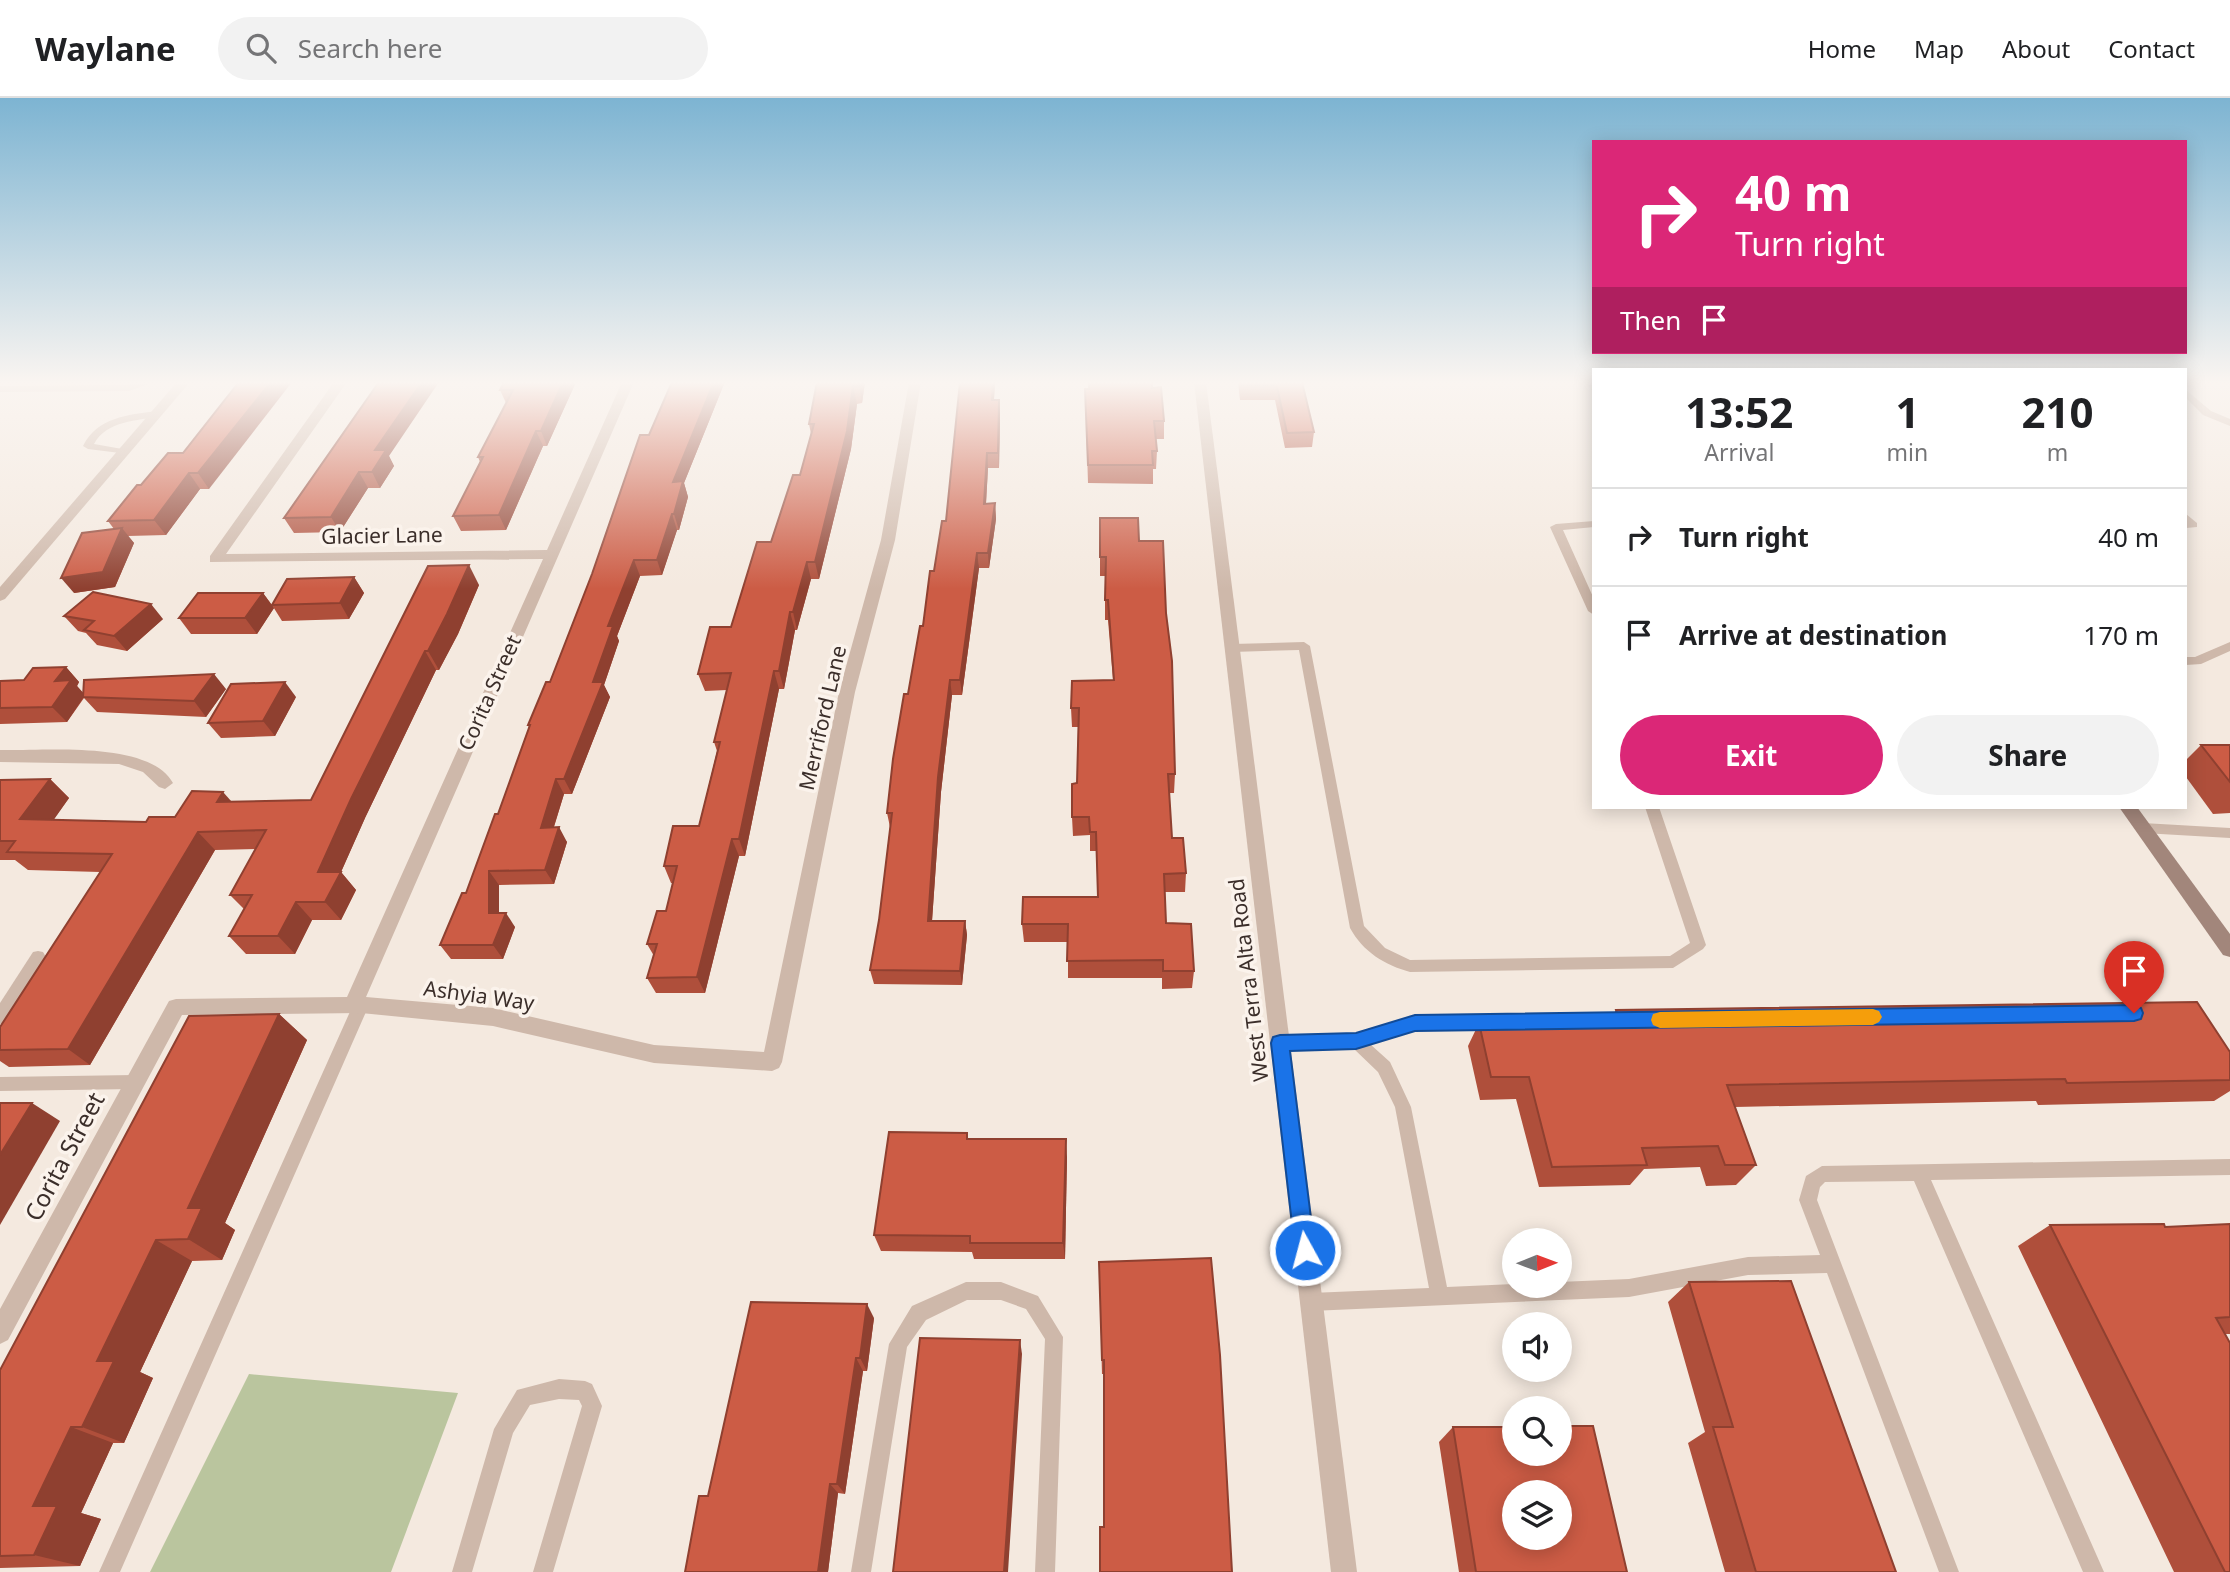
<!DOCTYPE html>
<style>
body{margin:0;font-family:"Noto Sans",sans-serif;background:#f2f2f2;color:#202124;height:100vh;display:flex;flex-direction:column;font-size:26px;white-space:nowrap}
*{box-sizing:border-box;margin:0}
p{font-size:23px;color:#757577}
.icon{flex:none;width:38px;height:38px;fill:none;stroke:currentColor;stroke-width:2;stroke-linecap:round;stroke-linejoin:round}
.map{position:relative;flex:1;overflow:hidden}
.panel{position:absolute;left:1592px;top:270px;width:595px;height:441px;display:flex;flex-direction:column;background:#fff;border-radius:0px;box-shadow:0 4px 18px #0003}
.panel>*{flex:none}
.top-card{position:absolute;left:1592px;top:42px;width:595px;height:214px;border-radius:0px;box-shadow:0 4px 18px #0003;background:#db2777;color:#fff;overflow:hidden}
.needle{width:46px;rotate:89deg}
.fabs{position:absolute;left:1502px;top:1130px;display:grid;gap:14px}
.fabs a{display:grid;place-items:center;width:70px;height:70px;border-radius:50%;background:#fff;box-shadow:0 4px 18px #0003;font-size:35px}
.pin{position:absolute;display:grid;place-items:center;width:60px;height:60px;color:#fff;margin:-72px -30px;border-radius:50% 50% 50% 0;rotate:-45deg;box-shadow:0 0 7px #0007}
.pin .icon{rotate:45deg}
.me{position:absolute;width:77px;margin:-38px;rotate:353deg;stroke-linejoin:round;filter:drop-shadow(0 0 5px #0008)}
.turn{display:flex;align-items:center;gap:24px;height:147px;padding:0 28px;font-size:32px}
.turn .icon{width:91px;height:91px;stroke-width:2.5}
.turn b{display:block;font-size:49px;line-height:60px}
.then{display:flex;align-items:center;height:66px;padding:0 28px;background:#0003;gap:14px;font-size:26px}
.eta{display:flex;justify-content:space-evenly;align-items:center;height:119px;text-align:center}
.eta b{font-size:42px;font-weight:700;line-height:49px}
.primary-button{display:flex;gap:14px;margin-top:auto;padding:14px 28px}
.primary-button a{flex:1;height:80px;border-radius:42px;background:#db2777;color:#fff;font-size:28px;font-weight:700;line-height:80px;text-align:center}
.primary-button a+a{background:#f2f2f2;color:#202124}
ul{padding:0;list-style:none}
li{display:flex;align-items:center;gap:21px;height:98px;padding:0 28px;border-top:2px solid #e0e0e0}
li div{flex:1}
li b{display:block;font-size:26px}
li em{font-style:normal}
header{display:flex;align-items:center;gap:42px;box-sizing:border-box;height:98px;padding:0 35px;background:#fff;border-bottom:2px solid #e0e0e0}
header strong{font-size:33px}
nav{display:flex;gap:38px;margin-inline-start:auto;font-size:24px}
.search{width:490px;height:63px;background:#f2f2f2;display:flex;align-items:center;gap:18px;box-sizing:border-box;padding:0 24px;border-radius:38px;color:#757577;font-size:26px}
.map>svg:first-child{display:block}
.green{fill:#bac59e}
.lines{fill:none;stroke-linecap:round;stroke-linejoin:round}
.lane{fill:#ceb8aa;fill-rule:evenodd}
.street{fill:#ceb8aa;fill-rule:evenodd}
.secondary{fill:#a2867b;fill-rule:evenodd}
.wall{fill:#af4f3b}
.shaded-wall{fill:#8f4030}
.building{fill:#cc5c45;stroke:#8f4030;stroke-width:2;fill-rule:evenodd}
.route{fill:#1a73e8;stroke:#114b97;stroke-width:2}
.slow{fill:#f59e0b}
.labels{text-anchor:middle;stroke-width:7;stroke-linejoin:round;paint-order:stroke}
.street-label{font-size:21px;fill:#3b2e2a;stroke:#fbf3ec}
.near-street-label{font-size:24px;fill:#3b2e2a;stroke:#fbf3ec}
</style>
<header>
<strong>Waylane</strong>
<div class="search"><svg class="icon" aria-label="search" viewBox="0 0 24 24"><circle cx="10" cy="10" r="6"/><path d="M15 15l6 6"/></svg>Search here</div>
<nav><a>Home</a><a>Map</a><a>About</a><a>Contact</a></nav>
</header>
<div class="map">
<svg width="2230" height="1474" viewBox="0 0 2230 1474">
<rect width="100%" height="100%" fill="#f4e9df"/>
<path class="green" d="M249,1276L458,1295L391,1474H150Z"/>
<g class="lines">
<g class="lane">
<path d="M137,284H154L129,293L0,294V288L128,287Z"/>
<path d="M1586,284H1594V293L1591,292Z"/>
<path d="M2186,292L2211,313L2230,321V328L2203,317L2186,300Z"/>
<path d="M157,313L161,314V318C137,323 107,322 94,346L128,352V356L88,351L83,348C98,319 127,317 157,313Z"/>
<path d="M2186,416L2197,425V429L2186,430Z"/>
<path d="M1594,423V429L1563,432L1594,501V517L1588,513L1550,429L1556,426Z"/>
<path d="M1304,544L1310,548L1364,828L1385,850L1410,862L1670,858L1690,845L1645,709H1659L1706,847L1703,851L1673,870L1410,874C1385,867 1363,854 1350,830L1299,552L1232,554L1226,550L1232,546Z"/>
<path d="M2230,544V553L2201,566L2186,567V559H2195Z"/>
<path d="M2143,725L2230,730V740L2143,735L2138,734L2136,730L2138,726Z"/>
<path d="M38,853L43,854L46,859L43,864L6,924L0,926V905L33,854Z"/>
<path d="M361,900L367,902L369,907L120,1474H99L353,907L355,902Z"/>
<path d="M1629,915L1635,917L1637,922L1635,927L1629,929L1415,932L1370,946L1390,964L1411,1009L1447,1189L1514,1186V1188H1559V1184L1629,1181L1748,1159L1820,1157L1799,1102L1806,1078L1822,1068L2230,1061V1077L1931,1082L2104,1474H2083L1914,1083L1825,1084L1820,1089L1817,1102L1959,1474H1939L1827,1175L1748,1177L1629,1199L1311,1213L1305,1210L1302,1204L1305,1198L1311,1195L1429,1190L1395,1009L1378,974L1353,950L1280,952L1274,950L1272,945L1274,940L1280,938L1356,936L1415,918Z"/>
<path d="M135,977L141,979L143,984L141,989L135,991L0,993V979Z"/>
<path d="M966,1184H1001L1038,1198L1063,1239L1055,1474H1035L1045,1241L1026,1211L1001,1202H967L926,1222L907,1249L871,1474H851L889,1246L912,1208Z"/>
<path d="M559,1281L585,1283L592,1286L602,1308L553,1474H533L582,1308L579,1302L559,1301L530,1307L513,1335L472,1474H452L494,1331L517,1292Z"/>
</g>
<g class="street">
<path d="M177,284H190L5,501L0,503V489Z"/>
<path d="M334,284H347L226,456L547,452L622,284H634L366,899L493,910L654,947L764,954L839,594L881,442L909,284H921L895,442L855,594L782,964L779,970L772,973L654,965L493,928L361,915L182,917L8,1242L0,1246V1211L169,903L176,901L347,899L543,461L210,464V458Z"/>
<path d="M1194,284H1206L1357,1474H1331Z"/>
<path d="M0,652C45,653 149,642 173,685L165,691L159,689L143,674L119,666L0,664Z"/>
</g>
<path class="secondary" d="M2119,709H2137L2230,836V859L2223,857Z"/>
</g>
<g class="wall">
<path d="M239,284L209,391H200L166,437L128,438L134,445L115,489L74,495L114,431L108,423L141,387L183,355Z"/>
<path d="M379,284L389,358L394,368L380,390H368L340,434L294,435L284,420Z"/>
<path d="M504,284H576L547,348H543L506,432L461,433L453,418L480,364L478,359L506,305L500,292Z"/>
<path d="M672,284H723L724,286L684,385L688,399L679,432H677L662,477L640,478L617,538L619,543L604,587L610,599L572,696H564L554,729L567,744L554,786L499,787V815L515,829L503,861H451L440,847L466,795L498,716L529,629L528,627L550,584Z"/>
<path d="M817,284H865L862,305L857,306L851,351L819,481H811L797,532H795L784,591H779L745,758H739L705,895H656L647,880L654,858L647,846L666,813L673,785H671L664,768L699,728L717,653L714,644L727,592L705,593L698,576L731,529L771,444L800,377L811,336L809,326Z"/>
<path d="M960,284H995L994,302H999L1000,317L999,370H988L986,406L995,405L996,421L989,470H979L962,597H952L941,694L932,823H965L967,837L962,887L874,886L870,872L879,822L890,729L887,715L908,596L934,473L946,423Z"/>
<path d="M1238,284H1302L1314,334L1312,349L1285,350L1275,302H1240Z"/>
<path d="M1152,290L1164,323V341H1156L1157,353L1156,371H1153V386L1088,385L1085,291Z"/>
<path d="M1139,443L1175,676L1174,695H1169L1172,740L1186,775L1185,794H1165L1166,825L1194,873L1192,890L1162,891V880H1068V844H1024L1022,826L1098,799L1096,753H1090V737L1073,738L1072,719L1077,685L1078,629H1072L1071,610L1113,582L1108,522H1105V478H1100V459Z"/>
<path d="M428,468L479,487L458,536L439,572H436L365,720L341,774L356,792L341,822H312L295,856H246L229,838L244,811L230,797L256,751L215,752L90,967L9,969L0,963V929L100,774L28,772L15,762H0V682L50,681L69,700L53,722L146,724L175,719L232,704L311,702Z"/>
<path d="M354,479L364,495L349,521L282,523L272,507Z"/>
<path d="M263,495L274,510L257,536H191L179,520Z"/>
<path d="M64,518L163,521L127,553L97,547L86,535L78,533Z"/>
<path d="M66,569L79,584L77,588L83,595L226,591L206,619L97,614L84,600L67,624L0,626V583L24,582Z"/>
<path d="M296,599L275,638L221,640L208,625Z"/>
<path d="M2201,647H2230V715L2213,716L2186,679V662Z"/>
<path d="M1616,912L2230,954V993L2214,1003L2038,1007L2036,1003L1735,1009L1756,1067L1736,1087L1706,1088L1700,1069L1644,1071L1630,1087L1539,1089L1516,1001L1480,1002L1468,948L1479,925L1609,923Z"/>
<path d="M279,916L307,942L225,1125L235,1132L222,1162L192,1163L140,1274L153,1280L124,1345H113L81,1415L101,1421L80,1468L0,1470V1272Z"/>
<path d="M967,1035L968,1041L1067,1059L1065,1161H974L972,1154L881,1153L874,1137Z"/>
<path d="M2230,1126V1236H2225L2230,1474H2174L2018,1148L2050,1127L2165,1129Z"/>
<path d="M1211,1160L1104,1276H1102L1099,1164Z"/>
<path d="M1689,1184L1896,1474H1725L1688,1345L1705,1334L1668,1204Z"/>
<path d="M874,1220L867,1273H863L845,1396L838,1395L828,1474H685L708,1398Z"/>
<path d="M1453,1329L1627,1474H1459L1439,1344Z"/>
</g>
<g class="shaded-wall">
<path d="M271,284H292L209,391L198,375Z"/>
<path d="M422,284H439L389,358L394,368L380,390L372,374L375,352Z"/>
<path d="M563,284H576L547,348L541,333Z"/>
<path d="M714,284H723L724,286L684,385L688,399L679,432L674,416L673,384Z"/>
<path d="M859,284H865L862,305L859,288Z"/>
<path d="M993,284H995L993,317L992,302Z"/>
<path d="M853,288L857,306L851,351L819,481L815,464Z"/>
<path d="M999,302L1000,317L999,370L998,355Z"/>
<path d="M536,333L543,348L506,432L499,417Z"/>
<path d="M987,355L988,370L985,421L984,406Z"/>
<path d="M359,374L368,390L340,434L331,419Z"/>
<path d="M189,375L200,391L166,437L154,422Z"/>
<path d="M995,405L996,421L989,470L988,455Z"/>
<path d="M672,416L677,432L662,477L657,462Z"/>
<path d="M122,430L134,445L115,489L74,495L61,480Z"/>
<path d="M977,455L979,470L962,597L960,582Z"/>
<path d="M634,462L640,478L617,538L619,543L604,587L610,599L572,696L564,681L608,528Z"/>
<path d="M807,464L811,481L797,532L793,514Z"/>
<path d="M469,467L479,487L458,536L439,572L428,553Z"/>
<path d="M354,479L364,495L349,521L340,505Z"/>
<path d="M263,495L274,510L257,536L245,520Z"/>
<path d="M151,506L163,521L127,553L114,538Z"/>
<path d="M790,514L795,532L784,591L779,573Z"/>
<path d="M425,553L436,572L365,720L341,774L356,792L341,822L325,804L318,774L351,701Z"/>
<path d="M66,569L79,584L77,588L85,597L67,624L52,609L55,583Z"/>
<path d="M774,573L779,591L745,758L739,741Z"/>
<path d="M214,576L226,591L206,619L194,603Z"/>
<path d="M950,582L952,597L941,694L931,837L928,823L938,679Z"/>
<path d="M285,584L296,599L275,638L263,623Z"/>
<path d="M50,681L69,700L41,740L20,721Z"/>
<path d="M556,681L564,696L549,744L541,730Z"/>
<path d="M223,694L240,713L217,704Z"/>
<path d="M559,729L567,744L554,786L545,772Z"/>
<path d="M198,734L215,752L90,967L68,951Z"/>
<path d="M732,741L739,758L705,895L697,879Z"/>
<path d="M489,773L499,787V829L489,815Z"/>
<path d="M296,804L312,822L295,856L278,838Z"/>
<path d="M506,815L515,829L503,861L493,847Z"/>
<path d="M965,823L967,837L962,887L960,873Z"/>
<path d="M279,916L307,942L225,1125L235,1132L222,1162L188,1141V1110Z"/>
<path d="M32,1005L60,1023L0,1127V1057Z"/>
<path d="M1066,1041L1067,1059L1065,1161L1063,1145Z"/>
<path d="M156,1142L192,1163L140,1274L153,1280L124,1345L82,1329L97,1263Z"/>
<path d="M867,1206L874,1220L867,1273L860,1260Z"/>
<path d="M1020,1242L1022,1256L1008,1474H1004Z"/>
<path d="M856,1260L863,1273L845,1396L837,1386Z"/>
<path d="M71,1329L113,1345L81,1415L101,1421L80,1468L34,1457L33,1408Z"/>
<path d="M830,1386L838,1395L828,1474H818Z"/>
</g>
<g class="building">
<path d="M239,284H271L198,375H189L154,422L108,423L137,387H141L168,355H183Z"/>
<path d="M379,284H422L375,352H386L372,374H359L331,419L284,420Z"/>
<path d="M504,284H563L541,333H536L499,417L453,418L483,359H478L513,292H500Z"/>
<path d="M672,284H714L673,384L683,383L674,416H672L657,462H634L608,528H613L593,584H603L564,681H556L541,730L559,729L545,772L489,773V815H506L493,847H440L462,795H466L495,716H498L530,627H528L546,584H550L592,476L640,337H649Z"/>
<path d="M817,284H859V288H853L847,333L815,464H807L793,514H790L779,573H774L739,741H732L697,879L647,880L657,846H647L657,813H666L677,768H664L673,728H699L720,644H714L731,575L698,576L710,529H731L757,444H771L793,377H800L814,326H809Z"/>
<path d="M960,284H993L992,302H999L998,355H987L984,406L995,405L988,455H977L960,582H950L938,679L928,823H965L960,873L870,872L879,822L892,715H887L893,661L904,596H908L920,528H923L930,473H934L942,423H946Z"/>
<path d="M1089,284H1152V290L1161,289L1164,323H1154L1157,353H1152L1153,367H1088L1085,291H1089Z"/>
<path d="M1241,284H1276L1277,287H1241Z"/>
<path d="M1276,284H1302L1314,334L1287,335Z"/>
<path d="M1100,420H1138L1139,443H1163L1166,515L1172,563L1175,676H1168L1172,740H1183L1186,775L1164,776L1166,825L1191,826L1194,873H1163V862L1067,863L1068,826H1022L1023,799H1098L1096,734H1090L1089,719H1072V686L1077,685L1079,610H1071L1072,583L1114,582L1108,502H1105L1106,459H1100Z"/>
<path d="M122,430L103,474L61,480L82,435Z"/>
<path d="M469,467L447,516L428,553H425L351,701L318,774H341L325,804H296L278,838H229L252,797H230L266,732L198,734L68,951L0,952V929L112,756L7,754L15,743H0V682L50,681L20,721L146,724L149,719H175L192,693L223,694L217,704L311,702L428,468Z"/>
<path d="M354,479L340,505L272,507L287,481Z"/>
<path d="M93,494L151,506L114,538L84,532L94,523L64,518Z"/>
<path d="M198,495H263L245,520H179Z"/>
<path d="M66,569L55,583L71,582L52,609L0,610V583L24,582L33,570Z"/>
<path d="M214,576L194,603L83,599L84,582Z"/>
<path d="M285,584L263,623L208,625L231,586Z"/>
<path d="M2201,647H2230V684Z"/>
<path d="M2197,904L2230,954V982L2067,985L2065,981L1727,987L1756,1067H1725L1718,1048L1642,1050L1647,1067L1552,1069L1529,979H1491L1479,925L1619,922L1616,912Z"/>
<path d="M279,916L188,1110H202L188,1141L156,1142L97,1263H114L82,1329H71L33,1408H57L34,1457L0,1458V1272L189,918Z"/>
<path d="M0,1005H32L0,1057Z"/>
<path d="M889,1034L967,1035V1041H1066L1063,1145H970V1138L874,1137Z"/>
<path d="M2164,1126L2165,1129L2230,1126V1219L2216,1220L2230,1245V1474H2225L2050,1127Z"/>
<path d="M1211,1160L1220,1257L1232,1474H1100V1429H1104V1262H1102L1099,1164Z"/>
<path d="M1791,1183L1896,1474H1756L1713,1329H1733L1689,1184Z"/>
<path d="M751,1204L867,1206L860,1260H856L837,1386H830L818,1474H685L699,1398H708Z"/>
<path d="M920,1240L1020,1242L1004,1474H893Z"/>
<path d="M1559,1328H1593L1627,1474H1476L1453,1329H1514V1356H1559ZM1514,1395H1559V1440H1514Z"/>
</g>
<linearGradient id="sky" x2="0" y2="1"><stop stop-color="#7db4d2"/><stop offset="0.58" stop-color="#faf5f1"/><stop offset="1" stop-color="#faf5f1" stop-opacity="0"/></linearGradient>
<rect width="2230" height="491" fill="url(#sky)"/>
<path class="route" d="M2134,907L2141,910L2143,915L2141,921L2134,923L1415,933L1356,951L1290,953L1315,1152L1312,1159L1305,1162L1298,1159L1295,1152L1271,945L1273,939L1280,937L1356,935L1415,917Z"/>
<path class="slow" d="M1873,911L1879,913L1882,919L1879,924L1873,927L1660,930L1653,927L1651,922L1653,916L1660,914Z"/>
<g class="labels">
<g class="street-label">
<text transform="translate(382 438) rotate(-1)" y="7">Glacier Lane</text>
<text transform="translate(490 595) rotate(-66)" y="7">Corita Street</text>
<text transform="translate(823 620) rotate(-77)" y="7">Merriford Lane</text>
<text transform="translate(1249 882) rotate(-97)" y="7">West Terra Alta Road</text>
<text transform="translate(479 898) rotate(8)" y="7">Ashyia Way</text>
</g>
<g class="near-street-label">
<text transform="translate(65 1059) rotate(-62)" y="8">Corita Street</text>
</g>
</g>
</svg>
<div class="fabs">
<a><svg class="needle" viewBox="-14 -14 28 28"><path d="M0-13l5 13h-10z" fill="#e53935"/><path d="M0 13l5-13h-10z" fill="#757577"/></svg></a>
<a><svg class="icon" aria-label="sound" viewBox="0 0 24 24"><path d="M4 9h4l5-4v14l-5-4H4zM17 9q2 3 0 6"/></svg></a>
<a><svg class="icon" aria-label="search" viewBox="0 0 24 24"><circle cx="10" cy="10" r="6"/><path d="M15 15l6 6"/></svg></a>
<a><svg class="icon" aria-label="layers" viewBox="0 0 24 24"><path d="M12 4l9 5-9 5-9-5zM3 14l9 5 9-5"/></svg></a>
</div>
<div class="pin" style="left:2134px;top:915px;background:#d93025"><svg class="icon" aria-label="arrive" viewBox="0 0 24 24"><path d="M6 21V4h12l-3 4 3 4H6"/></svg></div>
<svg class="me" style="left:1305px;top:1152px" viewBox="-20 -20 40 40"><circle r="17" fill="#1a73e8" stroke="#fff" stroke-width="3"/><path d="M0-11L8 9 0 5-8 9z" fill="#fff"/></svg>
<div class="top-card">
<div class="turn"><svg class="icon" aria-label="right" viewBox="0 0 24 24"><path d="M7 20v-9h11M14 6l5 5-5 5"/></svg><div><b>40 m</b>Turn right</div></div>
<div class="then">Then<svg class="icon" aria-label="arrive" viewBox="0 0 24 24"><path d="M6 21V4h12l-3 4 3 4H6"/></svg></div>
</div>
<section class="panel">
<div class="eta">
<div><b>13:52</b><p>Arrival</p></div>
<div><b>1</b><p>min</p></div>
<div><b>210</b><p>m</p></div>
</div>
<ul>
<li><svg class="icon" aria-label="right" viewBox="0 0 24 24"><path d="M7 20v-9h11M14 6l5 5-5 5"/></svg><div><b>Turn right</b></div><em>40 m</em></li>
<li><svg class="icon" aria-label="arrive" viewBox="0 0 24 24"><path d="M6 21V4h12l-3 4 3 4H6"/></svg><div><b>Arrive at destination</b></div><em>170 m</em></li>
</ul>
<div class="primary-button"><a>Exit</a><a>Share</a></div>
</section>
</div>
